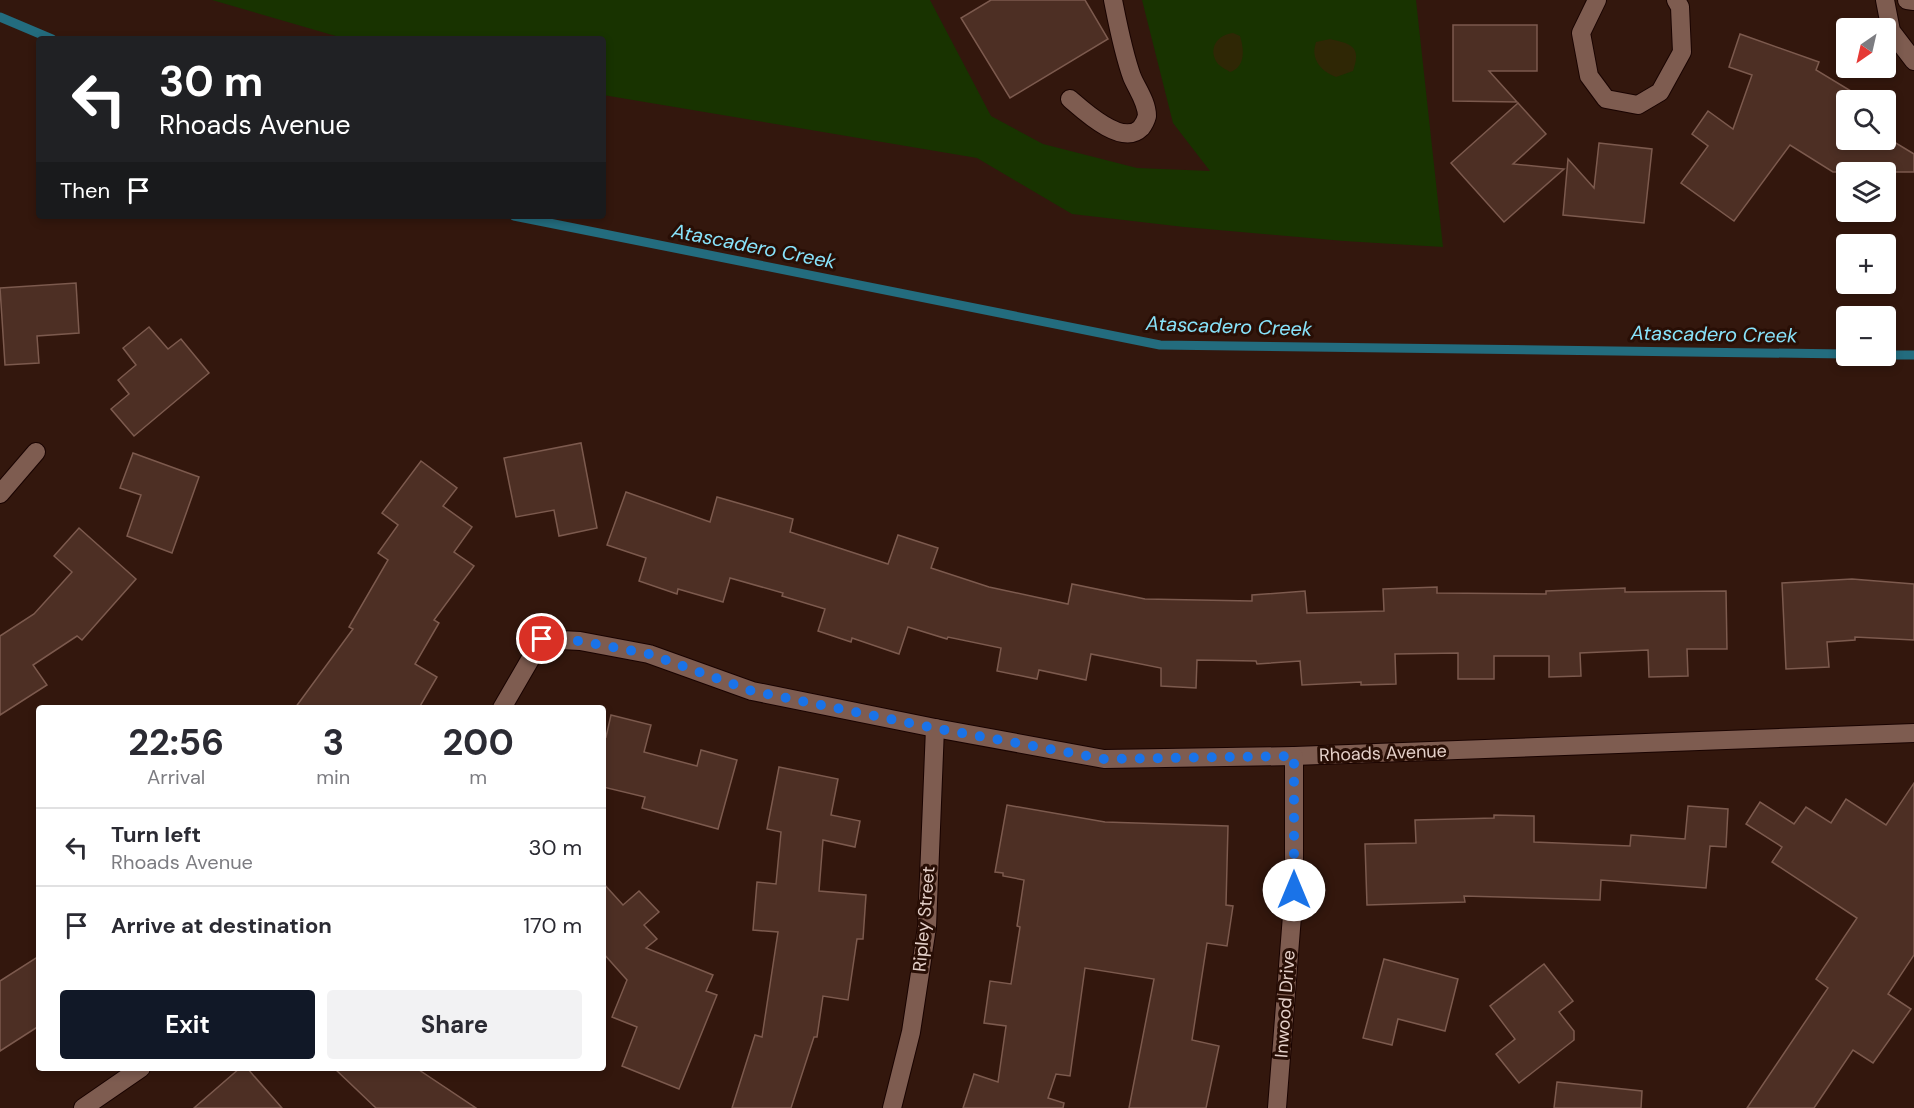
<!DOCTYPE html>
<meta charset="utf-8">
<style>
body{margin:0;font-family:"DM Sans",sans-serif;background:#f2f2f3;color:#2b2b33;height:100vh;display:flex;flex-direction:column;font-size:22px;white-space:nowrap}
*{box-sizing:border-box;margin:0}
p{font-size:20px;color:#7c7c81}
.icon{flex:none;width:33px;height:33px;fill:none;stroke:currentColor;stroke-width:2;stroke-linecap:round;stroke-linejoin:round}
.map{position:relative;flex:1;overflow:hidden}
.sheet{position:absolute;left:36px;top:705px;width:570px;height:366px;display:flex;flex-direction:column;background:#fff;border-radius:6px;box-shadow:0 3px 9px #0003}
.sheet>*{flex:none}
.banner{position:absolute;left:36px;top:36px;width:570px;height:183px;border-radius:6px;box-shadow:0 3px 9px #0003;background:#202124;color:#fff;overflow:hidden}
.needle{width:39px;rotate:214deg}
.buttons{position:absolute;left:1836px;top:18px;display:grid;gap:12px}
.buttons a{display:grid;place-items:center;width:60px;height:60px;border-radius:6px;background:#fff;box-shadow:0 3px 9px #0003;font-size:30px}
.pin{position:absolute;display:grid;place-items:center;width:51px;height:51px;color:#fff;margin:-26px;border:3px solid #fff;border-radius:50%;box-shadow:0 2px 6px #0007}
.me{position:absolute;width:66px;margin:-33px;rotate:0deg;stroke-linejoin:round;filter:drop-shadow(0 0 4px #0008)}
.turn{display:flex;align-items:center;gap:21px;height:126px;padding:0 24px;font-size:27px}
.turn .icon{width:78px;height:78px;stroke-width:2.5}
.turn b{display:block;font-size:42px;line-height:51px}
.then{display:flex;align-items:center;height:57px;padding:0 24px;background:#0003;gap:12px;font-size:22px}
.eta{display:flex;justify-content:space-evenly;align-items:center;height:102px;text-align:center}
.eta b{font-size:36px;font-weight:700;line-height:42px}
.primary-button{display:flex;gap:12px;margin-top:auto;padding:12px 24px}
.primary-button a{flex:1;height:69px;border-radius:6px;background:#111827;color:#fff;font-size:24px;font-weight:700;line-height:69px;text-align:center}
.primary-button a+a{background:#f2f2f3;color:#2b2b33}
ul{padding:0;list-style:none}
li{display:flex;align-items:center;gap:18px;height:78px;padding:0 24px;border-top:2px solid #e1e1e2}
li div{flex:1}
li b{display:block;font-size:22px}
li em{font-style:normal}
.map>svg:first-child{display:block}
.green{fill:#183300}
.sand{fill:#2f2705}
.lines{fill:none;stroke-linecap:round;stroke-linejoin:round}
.stream{stroke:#236c7e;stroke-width:9}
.building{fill:#4d2f24;stroke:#7c5a4e;stroke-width:1.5}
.lane-casing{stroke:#190300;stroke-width:20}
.street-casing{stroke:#190300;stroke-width:20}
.lane{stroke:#7e5c50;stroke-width:18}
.street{stroke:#7e5c50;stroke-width:18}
.route{stroke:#1a73e8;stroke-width:10;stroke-dasharray:0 18}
.labels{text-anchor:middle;stroke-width:6;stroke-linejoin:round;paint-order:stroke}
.street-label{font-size:18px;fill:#e5d1ca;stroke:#280e05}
.water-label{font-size:20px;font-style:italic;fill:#88e3fb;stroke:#280e05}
</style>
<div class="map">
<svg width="1914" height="1108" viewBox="0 0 1914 1108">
<rect width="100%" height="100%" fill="#33170d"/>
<path class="green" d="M212,0H930L991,116L1043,144L1137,168L1210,171L1173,123L1142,0H1416L1443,247L1344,241L1184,227L1072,214L977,158L603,95V39H346Z"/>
<g class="sand">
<path d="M1233,33L1240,36C1244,49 1246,67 1230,72C1227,70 1221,67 1218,64C1207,49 1217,35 1233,33Z"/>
<path d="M1330,39C1351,44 1362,46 1353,71L1336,77C1321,71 1310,59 1316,42Z"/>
</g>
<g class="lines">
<g class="stream">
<path d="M0,17L52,39"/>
<path d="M514,216L1160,345L1846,354"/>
<path d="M1886,355H1914"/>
</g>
</g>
<g class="building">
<path d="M991,0H1085L1108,39L1010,98L961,18Z"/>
<path d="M1453,25H1537V71H1489L1517,102L1453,101Z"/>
<path d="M1740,34L1819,62L1816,70L1864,99L1846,100V140H1886V137L1914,154V172H1833L1790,145L1734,221L1681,183L1708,146L1692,134L1708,111L1733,129L1752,75L1729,67Z"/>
<path d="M1518,103L1546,134L1513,164L1564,169L1504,222L1451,163Z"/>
<path d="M1599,143L1652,149L1644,223L1563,215L1568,159L1594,188Z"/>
<path d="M76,283L79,333L37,336L39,363L5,365L0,288Z"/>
<path d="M149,327L168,349L181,339L209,373L134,436L111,409L129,394L118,380L136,365L123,348Z"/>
<path d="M581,443L597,528L559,536L554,510L516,517L504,458Z"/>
<path d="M133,453L199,477L172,553L127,536L141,495L120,488Z"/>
<path d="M421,461L457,488L443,506L472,527L454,552L474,566L434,620L439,623L415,664L437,677L419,708H295L353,629L349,627L388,560L378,553L398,525L382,513Z"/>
<path d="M626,492L710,522L717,497L793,519L790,532L888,564L898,535L938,548L931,568L989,587L1068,604L1072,584L1145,599L1252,601V595L1305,591L1307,613L1384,611L1383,589L1437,587V593L1546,594V591L1625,588V592L1726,591L1727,649H1687L1688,676L1649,677L1648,650L1580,653L1581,676L1549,677V656H1494V679H1458V653L1395,654L1396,684L1361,685V682L1302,685L1300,661L1257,664L1256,661L1197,660L1196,688L1161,686V668L1091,654L1086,680L1039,670L1037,679L997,671L1001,648L948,637L947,639L908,627L899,654L852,638L851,642L818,631L825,609L782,596L783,593L730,578L723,602L678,589L677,594L639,581L646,558L607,545Z"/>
<path d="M79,528L136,579L82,640L77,636L33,665L47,685L0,715V636L34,614L72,572L54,556Z"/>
<path d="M1852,579L1914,584V640L1855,637V640L1827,642L1829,667L1786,669L1782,583Z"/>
<path d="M611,715L651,725L644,752L697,766L701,750L737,760L718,829L642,808L645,797L603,787V736L606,737Z"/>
<path d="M779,767L838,779L831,815L860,821L855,847L823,840L819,891L866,895L863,939H857L848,1000L823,996L817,1037H814L791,1108H732L755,1035L762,1037L778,932L753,930L757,882L776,884L781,832L767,829Z"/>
<path d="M1914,783V955L1888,994L1911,1009L1873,1063L1853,1050L1814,1108H1747L1828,988L1816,979L1857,918L1772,862L1782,847L1746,824L1760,802L1794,824L1806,807L1831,823L1846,799L1886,825Z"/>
<path d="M1007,805L1105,822L1228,826L1226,905L1233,906L1227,946L1207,943L1192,1040L1219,1046L1206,1108H1129L1154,979L1085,968L1070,1076L1056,1074L1048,1098L1064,1103L1063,1108H963L974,1074L998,1082L1006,1026L984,1023L990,981L1011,984L1020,927L1017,926L1024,880L1003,876V873L995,872Z"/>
<path d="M1688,806L1728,809L1726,847L1710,846L1706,888L1601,880L1600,900L1464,896L1465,902L1367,905L1365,844L1416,843L1415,820L1494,818V815L1534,816V842L1630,846L1631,835L1685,839Z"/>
<path d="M603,883L623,905L639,891L659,912L644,925L657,939L646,948L713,975L706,991L717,995L679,1089L622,1066L637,1027L612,1017L627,980L603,953Z"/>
<path d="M39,956V1026L0,1051V981Z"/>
<path d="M1384,959L1458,979L1445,1031L1398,1019L1392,1045L1363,1038Z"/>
<path d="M1544,964L1573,1001L1559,1012L1574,1031V1040L1519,1083L1496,1054L1515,1039L1490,1006Z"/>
<path d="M240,1068H247L282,1108H194Z"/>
<path d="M334,1068H416L476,1108H376Z"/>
<path d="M1557,1082L1642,1091L1641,1108H1554Z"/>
</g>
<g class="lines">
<defs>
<path id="lane" d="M1070,99C1084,111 1122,147 1141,128C1144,124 1146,120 1147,116C1147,102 1137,89 1132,77C1123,52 1118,25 1113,0"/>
<g id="street">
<path d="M1597,0L1581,33L1589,76L1606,99L1638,105L1660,92L1682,52L1680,7L1676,0"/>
<path d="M1885,0L1891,31L1914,61"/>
<path d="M1907,0L1914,1"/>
<path d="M0,494L36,452"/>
<path d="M502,708L542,639L580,641L649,654L752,691L935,728L1104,759L1294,756L1914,733"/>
<path d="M83,1108L141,1068"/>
<path d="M892,1108L911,1032L927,927L935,728"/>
<path d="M1277,1108L1294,890V756"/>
</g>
</defs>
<use href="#lane" class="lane-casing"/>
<use href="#street" class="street-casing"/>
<use href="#lane" class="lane"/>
<use href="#street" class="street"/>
</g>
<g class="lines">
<path class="route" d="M542,639L580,641L649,654L752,691L934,728L1104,759L1294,756V890"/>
</g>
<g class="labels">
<g class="street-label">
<text transform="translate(1383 753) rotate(-2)" y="6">Rhoads Avenue</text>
<text transform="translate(924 919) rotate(-85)" y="6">Ripley Street</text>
<text transform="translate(1285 1004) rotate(-86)" y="6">Inwood Drive</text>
</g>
<g class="water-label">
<text transform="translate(754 246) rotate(11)" y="7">Atascadero Creek</text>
<text transform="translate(1229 326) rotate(2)" y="7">Atascadero Creek</text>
<text transform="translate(1714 334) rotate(1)" y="7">Atascadero Creek</text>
</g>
</g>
</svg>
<div class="buttons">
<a><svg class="needle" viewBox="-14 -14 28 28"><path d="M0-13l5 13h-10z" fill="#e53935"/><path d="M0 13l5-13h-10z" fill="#7c7c81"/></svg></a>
<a><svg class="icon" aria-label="search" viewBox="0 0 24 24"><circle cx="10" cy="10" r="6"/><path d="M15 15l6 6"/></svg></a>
<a><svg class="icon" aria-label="layers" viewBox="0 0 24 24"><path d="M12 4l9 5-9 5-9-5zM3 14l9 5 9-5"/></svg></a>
<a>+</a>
<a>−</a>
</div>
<div class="pin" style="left:542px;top:639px;background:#d93025"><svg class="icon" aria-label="arrive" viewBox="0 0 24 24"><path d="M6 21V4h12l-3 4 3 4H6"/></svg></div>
<svg class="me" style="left:1294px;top:890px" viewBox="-20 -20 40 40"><circle r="19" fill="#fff"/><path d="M0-13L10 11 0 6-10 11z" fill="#1a73e8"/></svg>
<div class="banner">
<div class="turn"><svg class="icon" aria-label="left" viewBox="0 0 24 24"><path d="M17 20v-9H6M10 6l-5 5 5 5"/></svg><div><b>30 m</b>Rhoads Avenue</div></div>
<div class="then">Then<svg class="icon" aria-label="arrive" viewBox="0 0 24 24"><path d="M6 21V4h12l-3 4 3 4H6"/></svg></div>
</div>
<section class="sheet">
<div class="eta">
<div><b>22:56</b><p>Arrival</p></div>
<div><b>3</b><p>min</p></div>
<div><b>200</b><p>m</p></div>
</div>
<ul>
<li><svg class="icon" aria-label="left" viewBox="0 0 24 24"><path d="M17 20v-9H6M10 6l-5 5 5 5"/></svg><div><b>Turn left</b><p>Rhoads Avenue</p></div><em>30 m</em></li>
<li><svg class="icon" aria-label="arrive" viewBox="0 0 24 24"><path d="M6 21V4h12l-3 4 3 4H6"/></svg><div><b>Arrive at destination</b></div><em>170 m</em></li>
</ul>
<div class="primary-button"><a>Exit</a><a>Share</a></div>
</section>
</div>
